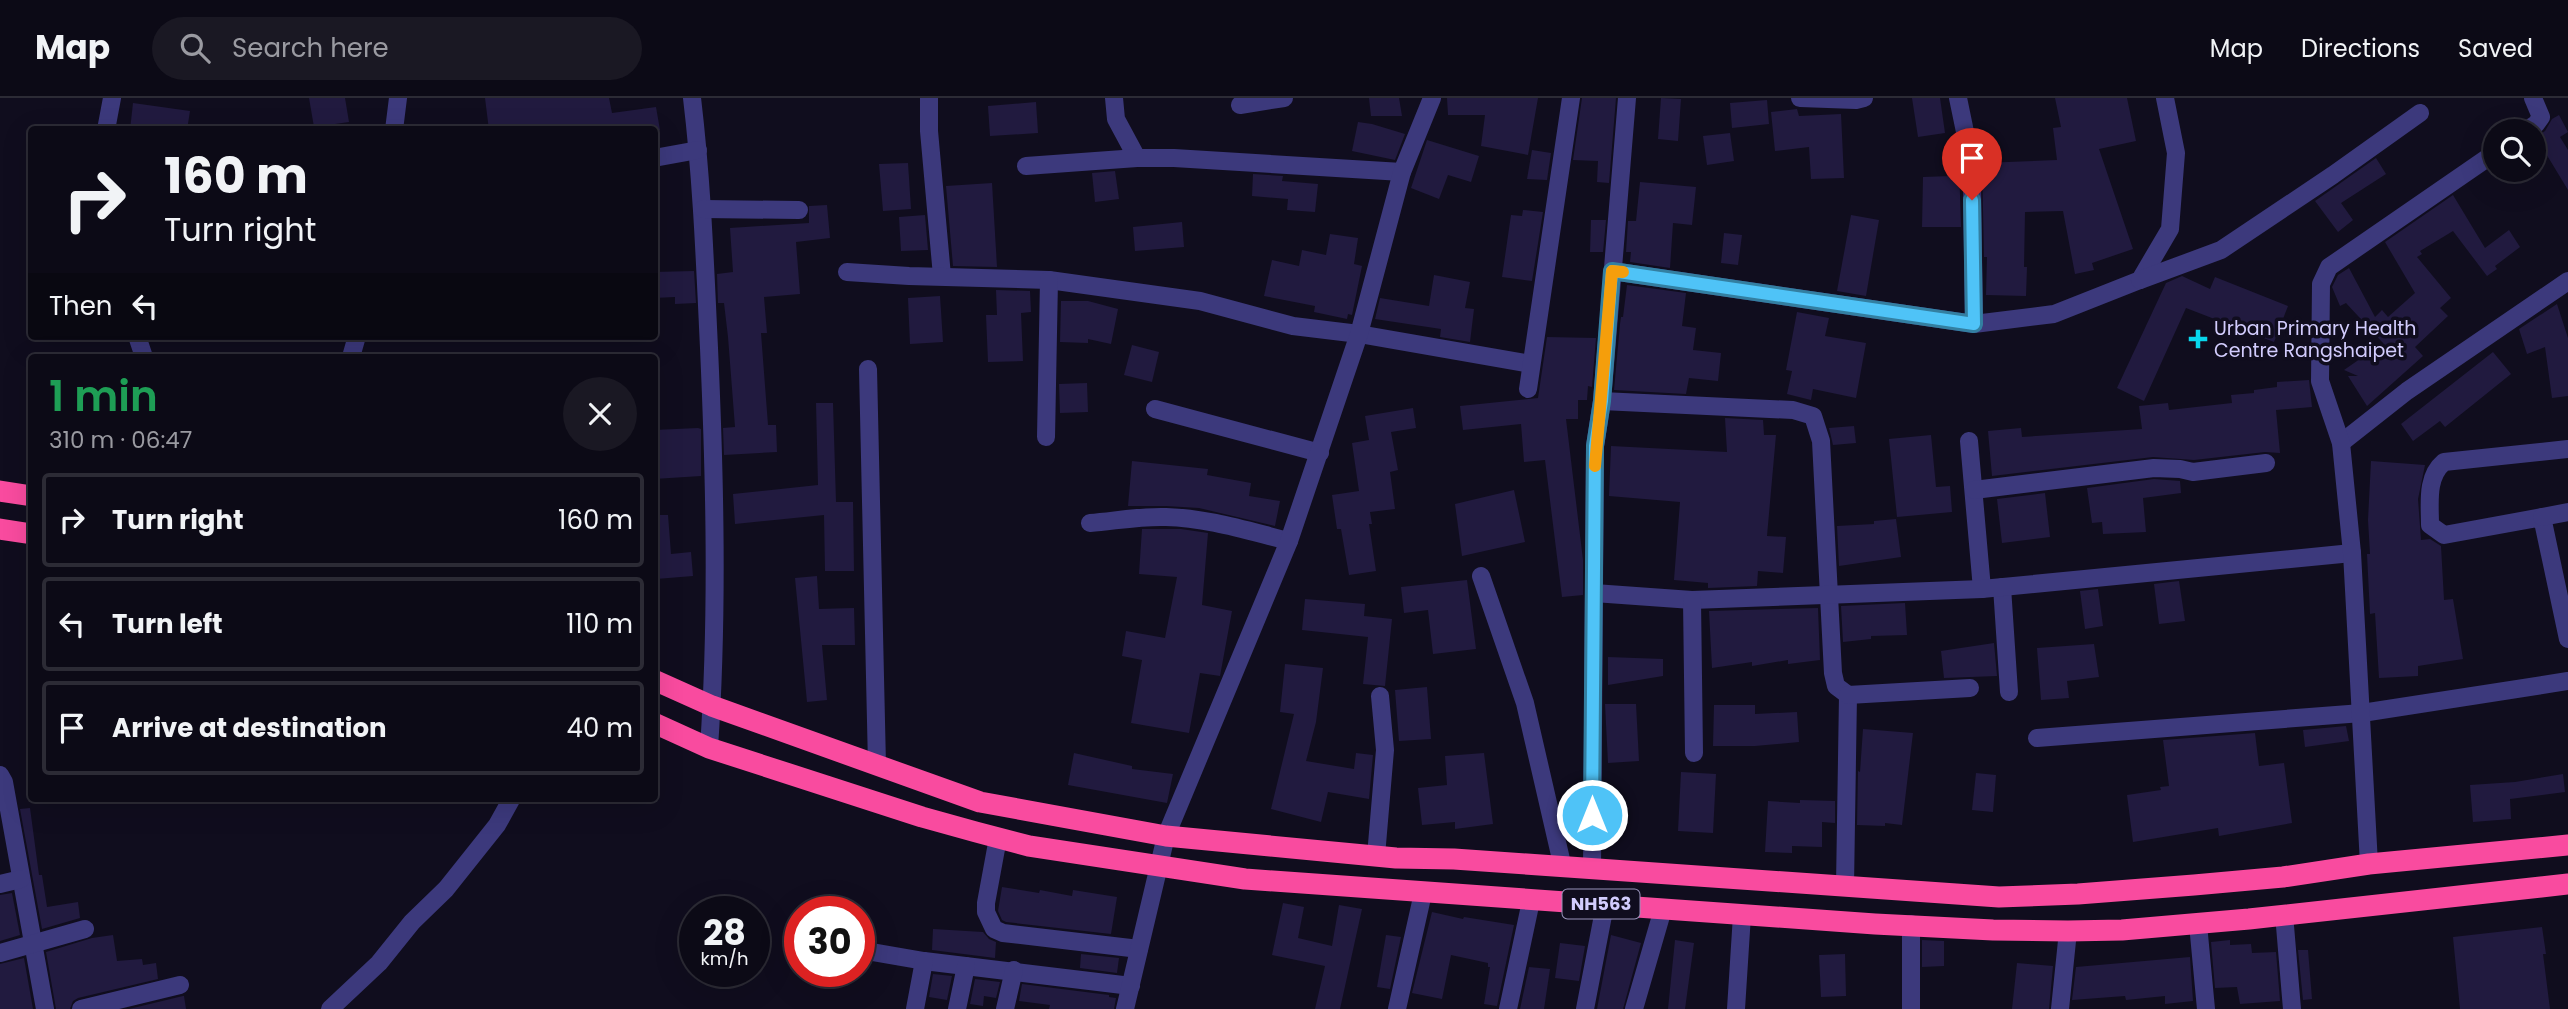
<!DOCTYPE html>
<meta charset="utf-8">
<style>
body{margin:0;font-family:Poppins,sans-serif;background:#1a1823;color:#f1f3f6;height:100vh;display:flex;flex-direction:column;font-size:26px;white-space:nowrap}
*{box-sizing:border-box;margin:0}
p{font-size:23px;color:#9a9aa1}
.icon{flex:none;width:38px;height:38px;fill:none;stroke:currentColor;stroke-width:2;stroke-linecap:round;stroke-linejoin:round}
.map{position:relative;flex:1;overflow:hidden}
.drawer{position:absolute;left:28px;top:256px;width:630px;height:448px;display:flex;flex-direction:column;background:#0c0a16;border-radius:7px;box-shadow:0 7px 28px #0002,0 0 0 2px #2c2b35}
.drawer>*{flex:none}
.banner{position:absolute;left:28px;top:28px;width:630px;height:214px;border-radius:7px;box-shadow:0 7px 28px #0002,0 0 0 2px #2c2b35;background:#0c0a16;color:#f1f3f6;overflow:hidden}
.fabs{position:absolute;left:2483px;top:21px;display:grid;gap:14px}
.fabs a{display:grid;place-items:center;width:63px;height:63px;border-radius:50%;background:#0c0a16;box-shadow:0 7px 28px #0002,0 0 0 2px #2c2b35;font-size:35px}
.speed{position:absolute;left:679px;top:798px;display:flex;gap:14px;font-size:35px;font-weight:700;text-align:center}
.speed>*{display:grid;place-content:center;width:91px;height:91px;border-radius:50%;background:#0c0a16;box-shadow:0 7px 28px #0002,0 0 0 2px #2c2b35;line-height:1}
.speed small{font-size:18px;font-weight:400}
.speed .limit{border:10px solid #d22;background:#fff;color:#111}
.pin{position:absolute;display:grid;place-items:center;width:60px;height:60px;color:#fff;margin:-72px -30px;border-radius:50% 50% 50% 0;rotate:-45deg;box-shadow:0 0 7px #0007}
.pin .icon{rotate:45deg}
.me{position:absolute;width:77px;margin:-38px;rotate:0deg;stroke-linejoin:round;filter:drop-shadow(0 0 5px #0008)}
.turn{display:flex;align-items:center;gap:24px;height:147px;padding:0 21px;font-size:32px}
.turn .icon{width:91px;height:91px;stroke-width:2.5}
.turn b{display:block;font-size:49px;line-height:60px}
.then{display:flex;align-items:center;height:66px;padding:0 21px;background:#0003;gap:14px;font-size:26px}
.round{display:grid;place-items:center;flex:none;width:74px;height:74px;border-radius:37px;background:#1a1823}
.summary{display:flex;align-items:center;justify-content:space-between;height:119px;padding:0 21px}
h1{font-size:42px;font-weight:600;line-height:52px;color:#1e9e55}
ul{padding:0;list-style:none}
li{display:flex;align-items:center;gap:21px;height:94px;margin:0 14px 10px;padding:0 7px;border:4px solid #2c2b35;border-radius:7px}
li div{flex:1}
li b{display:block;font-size:26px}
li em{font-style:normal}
header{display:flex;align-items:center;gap:42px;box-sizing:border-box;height:98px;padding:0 35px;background:#0c0a16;border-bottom:2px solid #2c2b35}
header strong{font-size:33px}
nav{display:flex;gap:38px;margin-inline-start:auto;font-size:24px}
.search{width:490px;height:63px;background:#1a1823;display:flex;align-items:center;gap:18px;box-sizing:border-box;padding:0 24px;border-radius:38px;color:#9a9aa1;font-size:26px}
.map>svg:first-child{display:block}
.building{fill:#211a3f}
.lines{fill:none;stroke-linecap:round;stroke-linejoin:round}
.minor{stroke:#3c397c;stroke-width:18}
.highway{stroke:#f94b9f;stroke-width:21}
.route-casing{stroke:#337fa1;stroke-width:18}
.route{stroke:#4fc3f7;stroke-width:12}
.slow{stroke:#f59e0b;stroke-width:12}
.poi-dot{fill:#08d7ed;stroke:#100d1e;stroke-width:2.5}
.labels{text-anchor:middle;stroke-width:7;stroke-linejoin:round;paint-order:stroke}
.shield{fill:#100d1e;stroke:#9893ba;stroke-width:2}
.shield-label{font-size:18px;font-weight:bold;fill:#d2ccfd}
.poi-label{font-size:19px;fill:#d2ccfd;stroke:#100d1e;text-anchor:start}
</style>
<header>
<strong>Map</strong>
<div class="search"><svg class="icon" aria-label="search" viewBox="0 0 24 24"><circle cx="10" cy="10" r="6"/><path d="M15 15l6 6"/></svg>Search here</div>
<nav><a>Map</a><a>Directions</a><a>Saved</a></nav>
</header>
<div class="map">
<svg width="2568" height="911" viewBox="0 0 2568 911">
<rect width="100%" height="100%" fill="#100d1e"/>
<g class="building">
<path d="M309,0H345L349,24L314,29Z"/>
<path d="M485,0H609L612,15L656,9L660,32H489Z"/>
<path d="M1369,0H1399L1402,18H1371Z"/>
<path d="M1447,0H1538L1528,57L1481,48L1485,17H1448Z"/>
<path d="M1582,0H1616L1609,85L1597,84L1598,63L1573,62Z"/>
<path d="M1661,0L1681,1L1678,43L1658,41Z"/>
<path d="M1912,0H1940L1945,35L1918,39Z"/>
<path d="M2055,0H2127L2136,43L2099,51L2133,151L2092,165L2094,172L2075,176L2063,113L2025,114L2024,169H2027L2026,198L1986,197L1987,159H1984L1982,65L2057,62L2053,30L2061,29Z"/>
<path d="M1767,2L1769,26L1732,30L1730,5Z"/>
<path d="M1036,4L1038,35L990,38L988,8Z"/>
<path d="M133,5L190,13L187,32H130Z"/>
<path d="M1797,11L1799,18L1841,16L1844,80L1811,81L1809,49L1775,53L1771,14Z"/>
<path d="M2559,17L2568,34L2560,39L2568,52V92L2545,54L2547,53L2538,38L2545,33L2552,21Z"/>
<path d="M1358,24L1372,26L1405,36L1395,62L1352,53Z"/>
<path d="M1730,35L1734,63L1707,67L1703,38Z"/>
<path d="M1427,42L1479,58L1471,84L1448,77L1439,101L1411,90Z"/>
<path d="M1532,52L1551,55L1547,82L1527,81Z"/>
<path d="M2376,60L2386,76L2341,105L2353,122L2338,134L2315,103Z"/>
<path d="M908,65L911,111L883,113L879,66Z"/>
<path d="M1959,65L1961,129H1922L1923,79L1951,78L1950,66Z"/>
<path d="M1115,73L1119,101L1095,104L1092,75Z"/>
<path d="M1253,76L1283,78L1282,83L1318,86L1315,114L1287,112L1288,101L1252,98Z"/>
<path d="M1640,84L1696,89L1692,127L1673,125L1670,170L1630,164L1631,154H1626L1628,123H1636Z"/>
<path d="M992,85L997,169L953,168L946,88Z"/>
<path d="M2453,97L2485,150L2509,132L2520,149L2495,168L2497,171L2487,178L2453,133L2420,153L2422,156L2417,159L2451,200L2440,210L2448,218L2415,249L2423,258L2367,308L2348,278H2358L2344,272L2383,245L2346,205L2340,208L2332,189L2338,177L2349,170L2375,219L2382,212L2388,219L2415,195L2385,144Z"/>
<path d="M827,107L830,140L796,144L800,196L764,199L767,235H761L768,327H776L777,354L724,357L723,330L735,329L728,239L724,205H718L717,176L733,174L730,130L809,125V108Z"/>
<path d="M1523,112L1543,114L1532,183L1502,179L1511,117L1522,118Z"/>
<path d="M925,117L928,152L901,153L899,119Z"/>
<path d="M1851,117L1879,122L1866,198L1837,193Z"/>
<path d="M1591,122H1606L1603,154H1590Z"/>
<path d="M1182,124L1184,149L1135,153L1133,129Z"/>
<path d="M1724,135L1742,137L1738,167L1721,165Z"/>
<path d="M1330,136L1358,140L1354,166L1362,168L1352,217L1348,216L1347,221L1314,214L1315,208L1264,198L1272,162L1299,168L1302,152L1326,157Z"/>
<path d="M694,173L696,205L675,206V199L654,200V174Z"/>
<path d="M1434,177L1470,184L1465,210L1474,211L1470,244L1440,239L1441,231L1375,221L1380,200L1429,208Z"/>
<path d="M2182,178L2210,191L2215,179L2288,208L2274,244L2186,210L2144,303L2117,290L2166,185Z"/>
<path d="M1627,187L1686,195L1682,228L1696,230L1693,252L1721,255L1718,283L1689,280L1686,296L1614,292L1620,226L1621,219H1623Z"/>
<path d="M996,192L1030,193L1031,214L1021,215L1023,263L988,264L986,217H997Z"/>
<path d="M940,198L943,244L910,246L908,200Z"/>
<path d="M1061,203H1088L1118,211L1111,246L1088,241V245L1060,244Z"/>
<path d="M2557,206L2568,240V298L2552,300L2545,249L2527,256L2519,231Z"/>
<path d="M1797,214L1829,220L1825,238L1866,245L1856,300L1813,291L1811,302L1787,296L1792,273L1786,272Z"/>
<path d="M1547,239L1596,240L1592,289L1588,288L1587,302H1578V321H1566L1583,462V497L1562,499L1545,362L1524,364L1521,326L1463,332L1460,308L1538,300Z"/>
<path d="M1132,247L1159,254L1152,284L1124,277Z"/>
<path d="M2493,254L2511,276L2445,329L2440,323L2413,343L2401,326Z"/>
<path d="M2309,282L2312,309L2276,312L2280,355L2265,354L2194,362L2153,359L1992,378L1988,333L2021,330L2022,339L2142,331L2139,308L2168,305L2169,312L2232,305L2231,297L2254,295V292L2277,289V284Z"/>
<path d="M1087,285L1088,314L1060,315L1059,286Z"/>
<path d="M816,305H833L836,404H853L854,473H825L824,417L735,426L733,396L818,387Z"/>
<path d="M1413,310L1416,330L1391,334L1398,372L1390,374L1395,411L1370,414L1372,426H1369L1376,473L1349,477L1341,431H1337L1332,397L1359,393L1352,345L1369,342L1365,318Z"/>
<path d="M1725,320L1763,322L1764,337H1776L1767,438L1786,439L1783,475L1758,473L1757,488L1708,490V485L1674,482L1680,404L1609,398L1611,348L1727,354Z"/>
<path d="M1854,328L1856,345L1833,347L1829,330Z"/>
<path d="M698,330L701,331V378L654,381V332Z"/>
<path d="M1931,337L1936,389L1950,388L1952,414L1897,419L1889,341Z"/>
<path d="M1132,363L1208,371L1207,377L1251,385L1249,398L1280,403L1275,428L1199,410L1166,408H1128Z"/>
<path d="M2371,363L2425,367L2418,401L2421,442L2430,441L2441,448L2444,502L2453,501L2463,561L2418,568V578L2379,580L2375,515L2370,516L2367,456H2370L2368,422Z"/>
<path d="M2154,381L2180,383L2181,395L2143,400L2146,434L2103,436L2102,424L2092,425L2087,390Z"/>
<path d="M1514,392L1525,444L1462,458L1455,406Z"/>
<path d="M2045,395L2050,439L2002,445L1997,401Z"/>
<path d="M654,417H668L671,456L691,454L693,478L656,481Z"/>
<path d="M1896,421L1901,459L1839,468L1837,428L1874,426V423Z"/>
<path d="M1142,431H1181L1208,435L1202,507L1232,513L1220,578L1200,575L1189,635L1131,625L1142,562L1122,558L1126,533L1165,540L1177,479L1139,476Z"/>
<path d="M817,478L819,511L854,510L855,547H822L827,602L807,604L795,480Z"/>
<path d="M1467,482L1476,551L1433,556L1428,512L1404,515L1401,489Z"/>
<path d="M2179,483L2185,523L2159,526L2154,486Z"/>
<path d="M2098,491L2103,528L2085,531L2080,493Z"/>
<path d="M1305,501L1365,506L1364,518L1392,521L1385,588L1363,586L1368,539L1302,532Z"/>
<path d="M1905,505L1907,537L1871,538V541L1843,544L1841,508Z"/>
<path d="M1818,510L1820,562L1788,566V562L1752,568V564L1712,570L1709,513Z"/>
<path d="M1994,545L1997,578L1944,580L1941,553Z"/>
<path d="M2094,546L2099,579L2067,583L2069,600L2041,602L2037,550Z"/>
<path d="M1608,559L1663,561V578L1608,587Z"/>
<path d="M1285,566L1323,570L1316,624L1306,663L1354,671L1356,655L1373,657L1369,701L1328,694L1321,724L1271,711L1294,616L1280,614Z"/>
<path d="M1427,589L1431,641L1399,643L1395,592Z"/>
<path d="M1605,606H1636L1639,663L1608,665Z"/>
<path d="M1714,607H1755V616L1797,614L1799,644L1755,648H1713Z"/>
<path d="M2346,628L2349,643L2305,649L2303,632Z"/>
<path d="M1863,631L1913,635L1902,727L1885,725V728L1857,727L1858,673L1860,674Z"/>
<path d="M2255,635L2259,668L2284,665L2292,725L2219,738L2218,730L2133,744L2127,697L2161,692L2160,689L2169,688L2163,642Z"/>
<path d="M1074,655L1132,668V671L1173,676L1167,705L1068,687Z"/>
<path d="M1484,655L1493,726L1455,731V724L1422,727L1418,690L1447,687L1445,658Z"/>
<path d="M1681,674L1716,676L1713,735L1678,733Z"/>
<path d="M1976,675L1996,677L1993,714L1972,712Z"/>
<path d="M2563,676L2565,694L2510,701L2511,721L2473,724L2470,687L2515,684Z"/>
<path d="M1800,702L1835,703V725L1822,724V749L1792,748V755L1765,754L1768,703L1800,705Z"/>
<path d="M30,710L39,777H42L47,809L78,804L80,820L42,831L20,711Z"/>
<path d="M1002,789L1039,795L1040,792L1072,798L1073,792L1117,799L1111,836L1006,824L1002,822L998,813Z"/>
<path d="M12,795L20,837L0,843V797Z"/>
<path d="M1283,805L1304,809L1298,840L1332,848L1339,807L1362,811L1340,911H1315L1325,868L1272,857Z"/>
<path d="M1432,814L1463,821L1464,819L1514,827L1497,908L1484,906L1490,869H1488V865L1451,857L1442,901L1412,895Z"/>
<path d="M2542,829L2546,856H2543L2550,911H2460L2453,839Z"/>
<path d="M933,831L983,834L989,841L996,844L995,860L932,852Z"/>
<path d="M113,837L117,863L142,861L143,867L156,865L158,881L78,900L73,903L70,911H56L46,854L92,840Z"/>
<path d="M1386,837L1401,839L1390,891L1377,889Z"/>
<path d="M1611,837L1641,845L1623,911H1597Z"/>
<path d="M1675,842L1694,845L1685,911H1668Z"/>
<path d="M1922,842L1944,843V868L1922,869Z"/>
<path d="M2230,842V847L2251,846L2252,855L2276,854L2280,903L2240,906L2237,889L2215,890L2211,844Z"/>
<path d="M1560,845L1585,848L1579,883L1555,880Z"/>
<path d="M2298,852H2308L2312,901L2303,902Z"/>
<path d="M1081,856L1119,860L1117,875L1080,870Z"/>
<path d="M1845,856L1846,898L1821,899L1819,857Z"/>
<path d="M2190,859L2193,903L2165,906V898L2126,902L2125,898L2072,902L2076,869Z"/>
<path d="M24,860L33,911H0V866Z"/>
<path d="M2017,865L2053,868L2049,911H2012Z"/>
<path d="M1529,869L1550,871L1544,911H1520Z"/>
<path d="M933,876L952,878L947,902L929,899Z"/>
<path d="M975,881L1000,884L996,900L984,898L983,908L970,906Z"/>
<path d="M1022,886L1109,897V899L1116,900L1114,911H1049L1050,907L1019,903Z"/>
<path d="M184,898L186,911H129L183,898Z"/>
</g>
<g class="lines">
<g class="minor">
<path d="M692,0C702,83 705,166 709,250C715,383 718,517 709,650"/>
<path d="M929,0V33L942,178"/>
<path d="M1114,0L1116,21L1137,60"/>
<path d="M1800,0L1856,2L1864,0"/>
<path d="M1958,0L1970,58L1972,85L1974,226"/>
<path d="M1240,7L1284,0"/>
<path d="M106,32L112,0"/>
<path d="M394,32L398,0"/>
<path d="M2525,33L2536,26L2541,19L2533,0"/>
<path d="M654,60L698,52"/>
<path d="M1026,68L1137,60H1174L1402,74"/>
<path d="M703,111L799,112"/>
<path d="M1612,173L1974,226L2054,216L2140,182L2170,131L2176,55L2165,0"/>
<path d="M847,174L909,178L1049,182L1200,203L1293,228L1359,236L1531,266"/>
<path d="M2140,182L2221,152L2333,77L2420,15"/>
<path d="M137,238L144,259"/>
<path d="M351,259L357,238"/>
<path d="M868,271L877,667"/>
<path d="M1528,291L1571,0"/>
<path d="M1602,303L1793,312L1813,318L1821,343L1833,575L1836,588L1848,597L1845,788"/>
<path d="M1155,311L1320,355"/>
<path d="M1046,339L1049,182"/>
<path d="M1969,343L1982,491"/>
<path d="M2341,345L2407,293L2568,183"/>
<path d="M2568,351L2444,364C2426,379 2430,405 2430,427L2444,437L2542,419L2568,541"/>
<path d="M1974,392L2154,370L2180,371L2193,374L2266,365"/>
<path d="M2542,419L2568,414"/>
<path d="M1090,425C1115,423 1141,418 1166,419C1208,420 1248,433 1289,443"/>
<path d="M1481,478L1525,605L1563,770"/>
<path d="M2002,489L2009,594"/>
<path d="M1594,495L1692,502L1982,491L2352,455"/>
<path d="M1692,502L1694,655"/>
<path d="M1848,597L1970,590"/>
<path d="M2037,640L2362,615L2568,583"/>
<path d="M0,677L4,684L45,911"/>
<path d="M998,740L986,805V814L994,831L1003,835L1139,851"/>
<path d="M1376,758L1385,652L1380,598"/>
<path d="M2369,766L2352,455L2341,345L2320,283L2321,186L2329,169L2496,54"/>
<path d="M1592,772L1595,348L1602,303L1627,0"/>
<path d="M0,786L21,781"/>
<path d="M2284,816L2292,911"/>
<path d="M1911,826V911"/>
<path d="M2198,826L2206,911"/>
<path d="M872,854L924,863L1131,888"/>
<path d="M0,855L85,831"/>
<path d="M81,911L180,887"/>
<path d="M330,911L379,865L412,824L446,791L497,727L512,700"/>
<path d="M915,911L924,863"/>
<path d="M957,911L966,868"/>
<path d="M1005,911L1014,872"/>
<path d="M1125,911L1166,738L1289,443L1359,236L1402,74L1432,0"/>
<path d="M1397,911L1423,795"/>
<path d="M1508,911L1531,803"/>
<path d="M1585,911L1605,807"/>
<path d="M1634,911L1663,811"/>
<path d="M1736,911L1742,817"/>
<path d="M2060,911L2068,833"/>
</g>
<g class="highway">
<path d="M0,393L32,398"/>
<path d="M0,431L32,436"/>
<path d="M654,582L712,608L980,704L1166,738L1396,760L1454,761L1999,799L2078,796L2194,787L2283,779L2369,766L2568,747"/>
<path d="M654,625L709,650L922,719L976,734L1029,748L1245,781L1875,826L1993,832L2068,833L2122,832L2249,821L2568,786"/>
</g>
</g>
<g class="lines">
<defs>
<path id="route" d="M1592,717L1595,348L1602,303L1612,173L1974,226L1972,102"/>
</defs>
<use href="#route" class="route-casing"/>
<use href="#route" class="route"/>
<path class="slow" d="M1595,368L1612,173L1623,174"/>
</g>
<path class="poi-dot" d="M2194.5 230.5h7v7h7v7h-7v7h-7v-7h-7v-7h7z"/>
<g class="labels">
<rect class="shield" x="1562.5" y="791.5" width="77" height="29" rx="5"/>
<g class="shield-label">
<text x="1601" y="812">NH563</text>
</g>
<g class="poi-label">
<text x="2214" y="237">Urban Primary Health<tspan x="2214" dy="22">Centre Rangshaipet</tspan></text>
</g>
</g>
</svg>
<div class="fabs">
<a><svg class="icon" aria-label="search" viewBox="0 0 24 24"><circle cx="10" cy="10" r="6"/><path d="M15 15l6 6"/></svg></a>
</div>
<div class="speed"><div>28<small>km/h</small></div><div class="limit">30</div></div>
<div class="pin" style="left:1972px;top:102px;background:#d93025"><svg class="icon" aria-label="arrive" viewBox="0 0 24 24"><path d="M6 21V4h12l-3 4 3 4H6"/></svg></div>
<svg class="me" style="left:1592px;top:717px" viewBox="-20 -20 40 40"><circle r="17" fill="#4fc3f7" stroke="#fff" stroke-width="3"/><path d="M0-11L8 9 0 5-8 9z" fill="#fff"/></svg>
<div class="banner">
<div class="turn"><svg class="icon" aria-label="right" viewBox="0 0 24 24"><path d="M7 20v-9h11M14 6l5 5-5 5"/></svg><div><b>160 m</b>Turn right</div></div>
<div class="then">Then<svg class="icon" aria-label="left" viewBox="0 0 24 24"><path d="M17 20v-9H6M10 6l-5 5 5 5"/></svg></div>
</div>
<section class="drawer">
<div class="summary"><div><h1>1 min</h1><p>310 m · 06:47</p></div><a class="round"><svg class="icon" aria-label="close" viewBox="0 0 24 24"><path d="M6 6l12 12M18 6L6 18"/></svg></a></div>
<ul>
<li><svg class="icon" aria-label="right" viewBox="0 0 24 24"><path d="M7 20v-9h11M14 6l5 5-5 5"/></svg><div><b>Turn right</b></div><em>160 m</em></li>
<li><svg class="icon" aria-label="left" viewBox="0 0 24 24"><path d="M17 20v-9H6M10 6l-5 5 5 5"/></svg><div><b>Turn left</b></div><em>110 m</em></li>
<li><svg class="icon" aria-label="arrive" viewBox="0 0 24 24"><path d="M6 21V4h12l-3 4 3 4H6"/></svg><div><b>Arrive at destination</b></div><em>40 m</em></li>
</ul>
</section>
</div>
